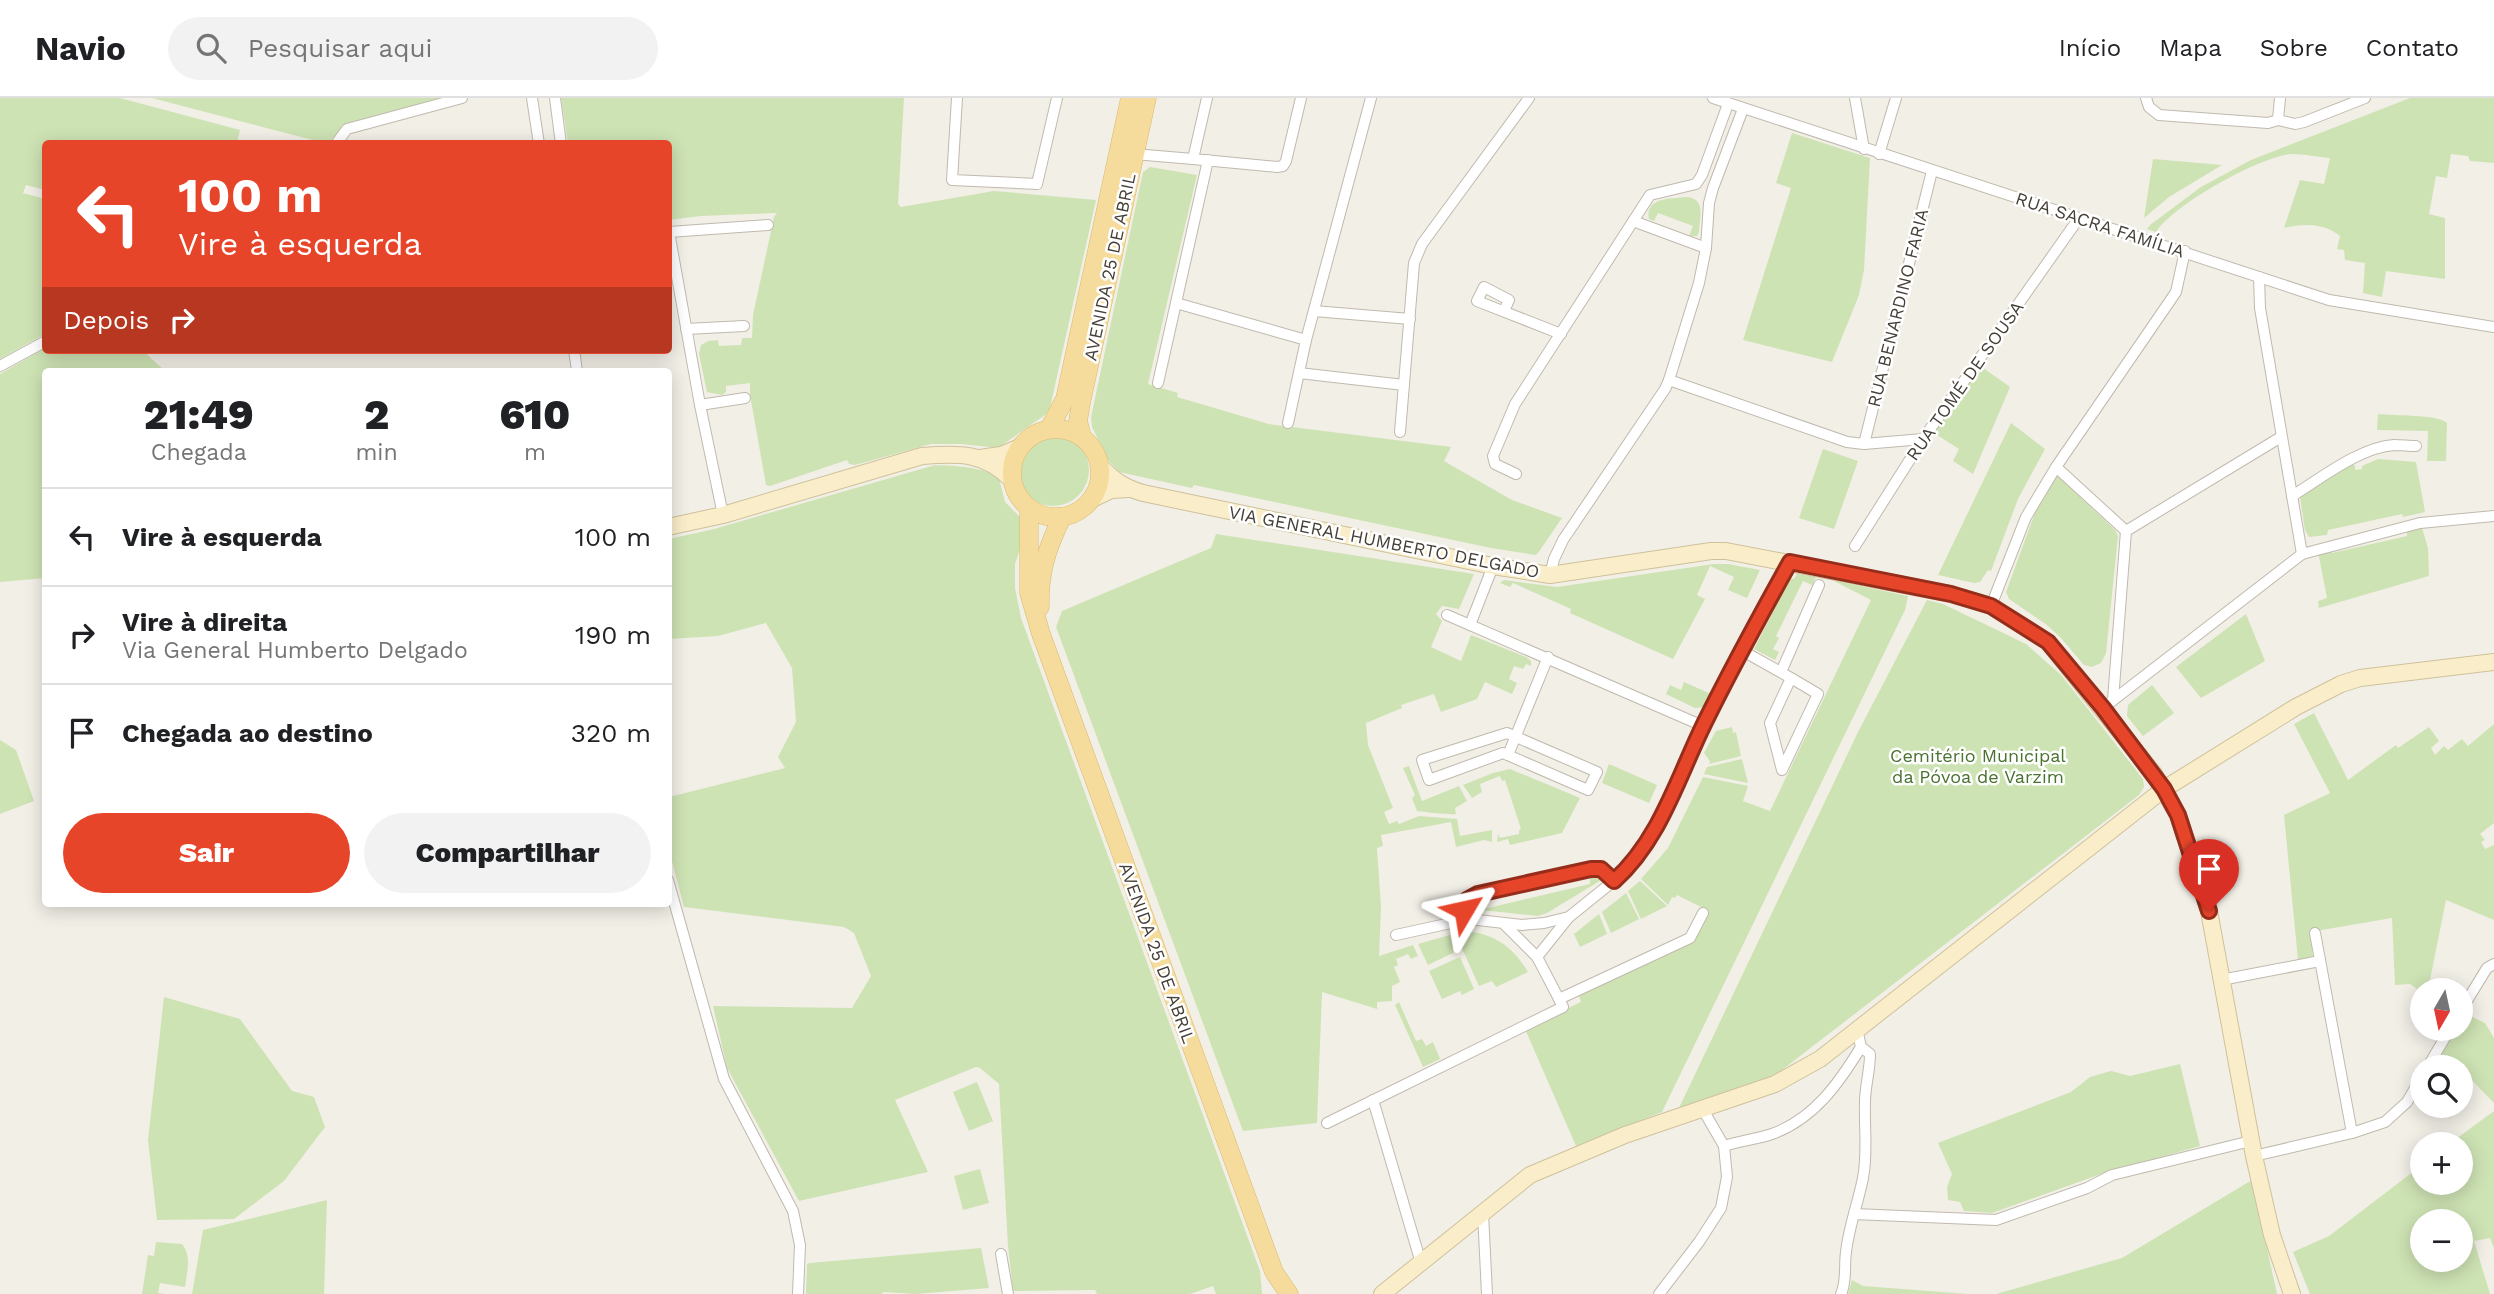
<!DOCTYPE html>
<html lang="pt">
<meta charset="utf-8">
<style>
body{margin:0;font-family:"Work Sans",sans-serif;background:#f2f2f2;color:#202124;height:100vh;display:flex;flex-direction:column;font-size:26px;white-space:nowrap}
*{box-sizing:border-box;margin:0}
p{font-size:23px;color:#757577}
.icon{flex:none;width:38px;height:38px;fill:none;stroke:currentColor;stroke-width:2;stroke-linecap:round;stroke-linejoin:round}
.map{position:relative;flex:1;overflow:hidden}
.details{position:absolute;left:42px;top:270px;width:630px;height:539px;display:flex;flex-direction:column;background:#fff;border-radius:7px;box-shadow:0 4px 18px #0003}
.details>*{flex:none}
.hud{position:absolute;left:42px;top:42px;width:630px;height:214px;border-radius:7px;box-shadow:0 4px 18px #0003;background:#e7452a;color:#fff;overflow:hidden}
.needle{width:46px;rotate:189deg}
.tools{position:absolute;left:2410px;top:880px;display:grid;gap:14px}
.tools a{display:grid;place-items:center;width:63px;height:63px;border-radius:50%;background:#fff;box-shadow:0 4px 18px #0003;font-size:35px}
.pin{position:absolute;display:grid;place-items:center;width:60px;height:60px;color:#fff;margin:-72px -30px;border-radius:50% 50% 50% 0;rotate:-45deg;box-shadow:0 0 7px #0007}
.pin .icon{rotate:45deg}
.me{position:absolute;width:77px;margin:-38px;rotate:54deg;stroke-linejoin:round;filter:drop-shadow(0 0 5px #0008)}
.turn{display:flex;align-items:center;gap:24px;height:147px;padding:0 21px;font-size:32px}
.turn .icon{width:91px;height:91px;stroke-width:2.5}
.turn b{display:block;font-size:49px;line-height:60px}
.then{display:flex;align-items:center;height:66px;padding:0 21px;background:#0003;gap:14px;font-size:26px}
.eta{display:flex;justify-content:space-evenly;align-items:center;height:119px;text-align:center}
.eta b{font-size:42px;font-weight:800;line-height:49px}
.cta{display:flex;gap:14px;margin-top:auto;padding:14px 21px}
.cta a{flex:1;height:80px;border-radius:42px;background:#e7452a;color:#fff;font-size:28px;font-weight:800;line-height:80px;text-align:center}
.cta a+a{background:#f2f2f2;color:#202124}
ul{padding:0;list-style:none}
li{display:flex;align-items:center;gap:21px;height:98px;padding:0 21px;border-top:2px solid #e0e0e0}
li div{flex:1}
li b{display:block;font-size:26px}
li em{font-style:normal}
header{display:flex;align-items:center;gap:42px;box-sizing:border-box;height:98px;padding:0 35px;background:#fff;border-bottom:2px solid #e0e0e0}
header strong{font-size:33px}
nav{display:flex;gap:38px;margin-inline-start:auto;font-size:24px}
.search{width:490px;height:63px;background:#f2f2f2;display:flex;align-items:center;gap:18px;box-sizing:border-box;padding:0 24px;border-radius:38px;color:#757577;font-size:26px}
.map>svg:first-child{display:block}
.green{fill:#cee3b4;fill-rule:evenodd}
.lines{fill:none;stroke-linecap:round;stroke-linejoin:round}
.street-casing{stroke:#c0b9ae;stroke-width:12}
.secondary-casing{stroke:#cec19b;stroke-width:18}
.primary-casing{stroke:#d9b86f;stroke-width:19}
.street{stroke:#fff;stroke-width:10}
.secondary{stroke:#faeeca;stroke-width:16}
.primary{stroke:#f5dc9d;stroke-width:18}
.route-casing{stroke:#962d1b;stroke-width:18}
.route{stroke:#e7452a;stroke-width:12}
.labels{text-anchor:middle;stroke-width:5;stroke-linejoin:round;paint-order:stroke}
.street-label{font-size:18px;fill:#453f37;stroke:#fff}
.park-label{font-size:18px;fill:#49712f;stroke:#fff}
</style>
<header>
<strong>Navio</strong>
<div class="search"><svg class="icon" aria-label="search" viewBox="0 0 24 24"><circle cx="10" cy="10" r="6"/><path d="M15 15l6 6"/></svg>Pesquisar aqui</div>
<nav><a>Início</a><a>Mapa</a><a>Sobre</a><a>Contato</a></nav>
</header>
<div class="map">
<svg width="2494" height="1196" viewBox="0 0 2494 1196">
<rect width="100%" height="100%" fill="#f2efe7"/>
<g class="green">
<path d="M0,0H120L240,32L237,45L46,46L45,92L26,87L23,95L45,101V236L0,261Z"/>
<path d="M152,0H443L344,27L328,46Z"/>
<path d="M561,0H904L898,106L901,109L994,93L1096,102L1050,310L1045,317L998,350L961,346H931L855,367L849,366L847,362L770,388L766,387L750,297V285L726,288V294L722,297L707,294L699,256L701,247L708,243L718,242L719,248L741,247L742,240H752L753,217L774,119L777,115L701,118L669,122L668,46L568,45Z"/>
<path d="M2410,0H2494V65L2470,63L2468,58L2451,56L2447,80L2436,78L2429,116L2445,120V181L2386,173L2382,199L2363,195L2365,165L2345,162L2344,152L2337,151L2340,138C2325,125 2303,125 2284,130L2300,82L2324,86L2330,60C2318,59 2304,56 2292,56C2260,58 2173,107 2156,134L2147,131L2150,127L2201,89L2251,62Z"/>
<path d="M1792,35L1870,60L1864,172L1859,197L1832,264L1743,242L1791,90L1776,85Z"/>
<path d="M2153,61L2222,67L2169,99L2144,120Z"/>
<path d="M1150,69L1197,77L1148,286L1178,295L1177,299L1269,326L1451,349L1444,363L1512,402L1562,420L1538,455L1535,457L1491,450L1194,387L1192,390L1119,374L1108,362L1092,329L1091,319L1143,74Z"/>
<path d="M1686,99C1706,100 1700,119 1699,134L1697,138H1689L1693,128L1658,115L1654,123L1649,121C1645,99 1671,101 1686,99Z"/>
<path d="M45,250L46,252H142L165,273H46L45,480L0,484V276Z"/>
<path d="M1979,267L2010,289L1973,376L1953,363L1959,351L1934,335Z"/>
<path d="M2378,316C2394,318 2437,316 2447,325L2446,363H2427L2428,333L2377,332Z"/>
<path d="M2011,325L2045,351L2018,401L1991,473L1988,472L1980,484L1974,485L1938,477Z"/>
<circle cx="1053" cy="372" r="36"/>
<path d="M1823,351L1858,363L1834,431L1799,420Z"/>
<path d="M2378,361L2416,364L2425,414L2403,419L2402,416L2328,432L2327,437L2309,439L2305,432L2300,399L2350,367H2355V372L2362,371V368Z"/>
<path d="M935,367C956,368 980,368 999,380L1005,404L1021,420V448L1015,466V490L1021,520L1260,1173L1262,1196H1216L1213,1188L1190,1196H1097L1095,1192L1013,1193L1008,1148L999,986L980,970L976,969L895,1002L928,1074L799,1103L727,970L713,908L852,910L871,878L854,835L844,829L684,809L669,752V699L785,670L778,659L796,624L792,570L766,525L718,538L669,541V441L714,431Z"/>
<path d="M2055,378L2059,379L2115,432L2118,438L2106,555L2101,565L2092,569L2084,567L2061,540L2047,527L2009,501L2006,494L2036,412Z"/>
<path d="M2422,430L2428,450L2429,478L2319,510L2318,503L2327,500L2318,454L2330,451L2332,455L2407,438V433Z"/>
<path d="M1216,436L1474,476L1459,511L1442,508L1436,516L1442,523L1431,549L1461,563L1471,537L1526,559L1531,563V568L1526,566L1523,571L1514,568L1509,581L1517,585L1512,596L1485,584L1477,601L1441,614L1434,596L1401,607L1402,610L1366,625L1368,647L1393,710L1384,714L1389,726L1397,723L1399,726L1419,718L1457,721L1460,738L1492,732V744L1484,742L1456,749L1451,724L1381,737L1383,748L1377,750L1381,809L1379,858L1413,847L1418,858L1411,861L1408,856L1396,861L1398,867L1394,869L1400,884L1392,888V903L1377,904V911L1322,894L1317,1025L1243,1033L1056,529L1062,513L1211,450Z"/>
<path d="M1714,466H1728L1760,472L1747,500L1728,492L1734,479L1710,468L1697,497L1705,501L1673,561L1570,515L1571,511L1513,485L1510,489L1500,485L1504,482L1557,489Z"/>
<path d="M1797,476L1816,479L1812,487L1803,483L1776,538L1779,540L1773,551L1779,554L1775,562L1754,551L1790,480L1794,481Z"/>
<path d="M1832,482L1908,498L1905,512L1662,1014L1576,1048L1525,931L1581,904L1578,895L1694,842L1709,813L1677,797L1675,800L1672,799L1668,807L1641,781L1668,750L1703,679L1748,688L1743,703L1770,713L1871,502Z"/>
<path d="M1927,502L1943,506L2026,546L2061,577L2143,681L2144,689L2139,697L1765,985L1678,1012L1858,634Z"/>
<path d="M2246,516L2265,563L2201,600L2176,569Z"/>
<path d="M1684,584L1711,596L1704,609L1695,610L1666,596L1670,587L1681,592Z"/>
<path d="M2152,587L2174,615L2143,638L2127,618L2128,607Z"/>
<path d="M2314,615L2348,682L2396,647L2398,650L2429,629L2439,643L2431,650L2435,657L2444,648L2448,652L2462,641L2468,648L2494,626V725L2480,736L2485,742L2481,744L2485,751L2494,747V822L2446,802L2428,892L2422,894L2410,886L2395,887L2392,820L2310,834L2313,860L2298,862L2284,717L2330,695L2294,626Z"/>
<path d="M1732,629L1733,635L1736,634L1741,658L1709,666L1710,663L1704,655L1716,633Z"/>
<path d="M0,642L16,652L34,703L0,716Z"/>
<path d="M1742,661L1748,685L1704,676L1707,669Z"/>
<path d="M1609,666L1657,687L1649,705L1602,685Z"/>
<path d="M1409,668L1422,703L1459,688L1467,703L1455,710L1456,716C1451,717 1423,714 1417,713L1412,700L1415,697L1403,670Z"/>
<path d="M1510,671L1580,700L1562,735L1510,747L1508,741L1497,744L1498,736L1500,740L1519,736V732L1521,731L1505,682L1502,683L1500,678L1480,686L1482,694L1472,700L1463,687L1493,675Z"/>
<path d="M1601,776L1603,781L1547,815L1538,818L1471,811L1472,806L1482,804L1484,811L1590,786V778Z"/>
<path d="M1640,783L1667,808L1641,821L1628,793Z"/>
<path d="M1626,795L1639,821L1611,835L1602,814Z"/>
<path d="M1599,816L1607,836L1580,849L1574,836Z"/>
<path d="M1466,833C1495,836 1513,849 1528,874L1496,889L1492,883L1479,888L1456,837Z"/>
<path d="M1450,837L1457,853L1428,867L1418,846Z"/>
<path d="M1460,859L1474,891L1462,897L1460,893L1442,901L1429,873Z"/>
<path d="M164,899L240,921L292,993L314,999L325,1029L284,1083L234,1121L157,1122L148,1042Z"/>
<path d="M1399,904L1416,943L1422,941L1426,948L1433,944L1440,961L1423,969L1395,907Z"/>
<path d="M2466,916L2485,925L2494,940V1005L2460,970L2442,956L2457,931H2460L2461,925Z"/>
<path d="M2180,966L2200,1048L2101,1076L1992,1115L1964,1113L1960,1104L1948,1102L1947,1089L1952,1076L1938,1045L2071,994L2090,979L2111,973L2130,978Z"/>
<path d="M977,984L993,1023L969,1033L953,994Z"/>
<path d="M2494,1013V1150L2490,1140L2474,1143L2490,1196H2310L2293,1154L2329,1138L2422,1067V1085H2460V1046H2449ZM2422,1124H2460V1162H2422Z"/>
<path d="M980,1071L989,1105L963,1112L954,1078Z"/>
<path d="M2252,1082L2277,1196H1996L2122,1160Z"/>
<path d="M327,1102L324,1196H192L203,1132Z"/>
<path d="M156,1144L182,1146C192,1159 187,1173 185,1189L160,1185L158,1195L165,1196H142L148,1157L154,1158Z"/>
<path d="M981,1150L989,1190L916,1196L883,1194L882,1196H806L807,1166L810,1165Z"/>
<path d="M1852,1182L1863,1188L1968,1196H1848Z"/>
</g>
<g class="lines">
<defs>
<g id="street">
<path d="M532,0L539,46"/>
<path d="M555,0L561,46"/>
<path d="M957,0L952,82L1037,86L1057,0"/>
<path d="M1207,0L1193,61L1277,69L1283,68L1286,63L1301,0"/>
<path d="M1713,0L2329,202L2494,229"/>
<path d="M1855,0L1864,51"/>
<path d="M2146,0L2149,9L2159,17L2268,25L2278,22L2280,0"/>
<path d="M2278,22L2295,26L2304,24L2365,0"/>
<path d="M336,46L347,31L462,0"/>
<path d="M1134,56L1193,61"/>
<path d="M1879,56L1896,0"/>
<path d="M1633,123L1706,150"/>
<path d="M2259,179L2260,210L2302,456"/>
<path d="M1176,205L1306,242"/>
<path d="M1314,213L1410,221"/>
<path d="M1504,213L1509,202L1484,189L1477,203L1561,236"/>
<path d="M686,231L744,228"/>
<path d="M574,252L577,273"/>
<path d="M0,268L46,243"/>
<path d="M1299,275L1404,287"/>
<path d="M1669,282L1847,344L1864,346L1923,341"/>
<path d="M1158,285L1208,62"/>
<path d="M700,307L745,300"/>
<path d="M1288,325L1306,242L1371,0"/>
<path d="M1400,334L1414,165L1422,146L1529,0"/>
<path d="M1864,346L1932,73"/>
<path d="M2056,369L2126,433"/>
<path d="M1516,376L1495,366L1493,358L1515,306L1650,97L1696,86L1702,77L1728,6"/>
<path d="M2292,398C2320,381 2360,349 2394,347C2401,347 2409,348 2416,348"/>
<path d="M723,417L700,307L669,134L768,127"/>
<path d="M1855,448L1923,341L2079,120"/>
<path d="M1550,477L1554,461L1563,442L1665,291L1669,282L1699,185L1706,150L1709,105L1713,90L1743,11"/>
<path d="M1991,508L2026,419L2056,369L2176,194L2185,153"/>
<path d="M1447,517L1703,628"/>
<path d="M1470,527L1493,468"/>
<path d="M1741,552L1791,580L1770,625L1782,672L1818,596L1791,580"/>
<path d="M1781,574L1819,487"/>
<path d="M2113,602L2126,433L2281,339"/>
<path d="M2103,610L2302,456L2420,425L2494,418"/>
<path d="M1507,635L1597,674L1588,692L1503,655L1429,682L1422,662Z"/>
<path d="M1508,657L1548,559"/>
<path d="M668,782L724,981L793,1113L800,1147L798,1196"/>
<path d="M1703,815L1690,840L1559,901L1537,859L1569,819L1626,773L1652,737L1741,552L1790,464"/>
<path d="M1467,821L1464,812L1467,802L1478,796L1591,771H1601L1614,783"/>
<path d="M1504,826L1537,859"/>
<path d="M2315,835L2352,1035"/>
<path d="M1396,837L1469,821L1522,827L1544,825L1569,819"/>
<path d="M2221,882L2320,863"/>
<path d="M2460,914L2487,870L2494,866"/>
<path d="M2427,970L2450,931"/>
<path d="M1373,1002L1421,1165"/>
<path d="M1327,1025L1563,909L1559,901"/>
<path d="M1724,1048C1740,1043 1757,1041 1772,1036C1814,1021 1839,985 1861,949L1857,931"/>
<path d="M2254,1058L2352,1035L2385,1024L2407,1004L2422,978"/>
<path d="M1483,1115L1487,1196"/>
<path d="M1854,1116L1996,1122L2087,1090L2112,1077L2251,1043"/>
<path d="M1001,1156L1008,1196"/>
<path d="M1659,1196L1699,1144L1721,1110L1727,1079L1724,1048L1702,1010"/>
<path d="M1841,1196C1847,1183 1844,1168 1846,1154C1849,1128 1858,1105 1863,1080C1868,1054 1864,1030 1865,1004C1865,988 1870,973 1870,956L1861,949"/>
</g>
<g id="secondary">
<path d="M980,360L1001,357L1020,349"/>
<path d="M1100,368C1113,382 1125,390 1143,395L1493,468L1550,477L1711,453H1726L1951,496L1991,508L2048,544L2154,676L2178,717L2209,813L2254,1058L2272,1137L2292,1196"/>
<path d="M1092,401L1111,392L1129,391"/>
<path d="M668,429L723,417L922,358C959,355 984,354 1012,382"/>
<path d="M1382,1196L1530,1077L1625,1037L1775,986L1820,961L2164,691L2296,609L2341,586L2360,580L2494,564"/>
</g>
<g id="primary">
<circle cx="1056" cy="375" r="44"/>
<path d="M1049,331L1065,301L1130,0"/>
<path d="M1082,339L1078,323L1081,305L1147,0"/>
<path d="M1029,411V495L1041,536L1274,1174L1289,1196"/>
<path d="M1040,509C1039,474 1047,450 1062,419"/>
</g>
</defs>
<use href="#street" class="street-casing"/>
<use href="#secondary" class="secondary-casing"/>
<use href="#primary" class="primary-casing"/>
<use href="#street" class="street"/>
<use href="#secondary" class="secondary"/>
<use href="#primary" class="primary"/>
</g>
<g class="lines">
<defs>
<path id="route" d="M1464,812L1467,802L1478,796L1591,771H1601L1614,783C1660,742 1678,679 1704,626C1731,571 1760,518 1790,464L1951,496L1991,508L2048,544L2103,610L2164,691L2178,717L2209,813"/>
</defs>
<use href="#route" class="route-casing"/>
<use href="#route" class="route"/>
</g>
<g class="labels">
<g class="street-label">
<text transform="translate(2100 127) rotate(18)" y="6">RUA SACRA FAMÍLIA</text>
<text transform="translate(1110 169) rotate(-78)" y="6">AVENIDA 25 DE ABRIL</text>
<text transform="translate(1898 210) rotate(-76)" y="6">RUA BENARDINO FARIA</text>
<text transform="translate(1965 283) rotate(-55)" y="6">RUA TOMÉ DE SOUSA</text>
<text transform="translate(1384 444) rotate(11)" y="6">VIA GENERAL HUMBERTO DELGADO</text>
<text transform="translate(1157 855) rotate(70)" y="6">AVENIDA 25 DE ABRIL</text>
</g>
<g class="park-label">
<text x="1978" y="664">Cemitério Municipal<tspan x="1978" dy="21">da Póvoa de Varzim</tspan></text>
</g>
</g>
</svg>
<div class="tools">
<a><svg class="needle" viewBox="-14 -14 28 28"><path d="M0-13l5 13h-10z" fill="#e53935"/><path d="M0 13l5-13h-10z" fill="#757577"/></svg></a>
<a><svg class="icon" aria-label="search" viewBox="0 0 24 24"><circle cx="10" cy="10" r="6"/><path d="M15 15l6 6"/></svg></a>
<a>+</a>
<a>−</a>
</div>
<div class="pin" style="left:2209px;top:813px;background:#d93025"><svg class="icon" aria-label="arrive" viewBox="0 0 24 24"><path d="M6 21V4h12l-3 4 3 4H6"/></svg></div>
<svg class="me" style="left:1464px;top:812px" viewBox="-20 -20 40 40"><path d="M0-17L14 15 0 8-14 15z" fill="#e7452a" stroke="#fff" stroke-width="4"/></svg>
<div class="hud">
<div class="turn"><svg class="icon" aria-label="left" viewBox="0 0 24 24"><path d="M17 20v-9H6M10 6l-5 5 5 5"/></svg><div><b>100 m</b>Vire à esquerda</div></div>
<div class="then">Depois<svg class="icon" aria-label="right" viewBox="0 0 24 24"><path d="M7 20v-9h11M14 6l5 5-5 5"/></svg></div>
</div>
<section class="details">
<div class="eta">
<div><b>21:49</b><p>Chegada</p></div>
<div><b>2</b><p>min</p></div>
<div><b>610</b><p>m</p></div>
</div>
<ul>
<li><svg class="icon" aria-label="left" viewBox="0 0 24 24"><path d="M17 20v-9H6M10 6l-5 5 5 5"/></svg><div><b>Vire à esquerda</b></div><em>100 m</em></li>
<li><svg class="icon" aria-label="right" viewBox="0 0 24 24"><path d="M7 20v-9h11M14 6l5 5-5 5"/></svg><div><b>Vire à direita</b><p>Via General Humberto Delgado</p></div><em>190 m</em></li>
<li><svg class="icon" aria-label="arrive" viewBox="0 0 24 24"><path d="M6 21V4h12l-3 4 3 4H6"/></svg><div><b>Chegada ao destino</b></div><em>320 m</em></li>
</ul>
<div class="cta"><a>Sair</a><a>Compartilhar</a></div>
</section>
</div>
